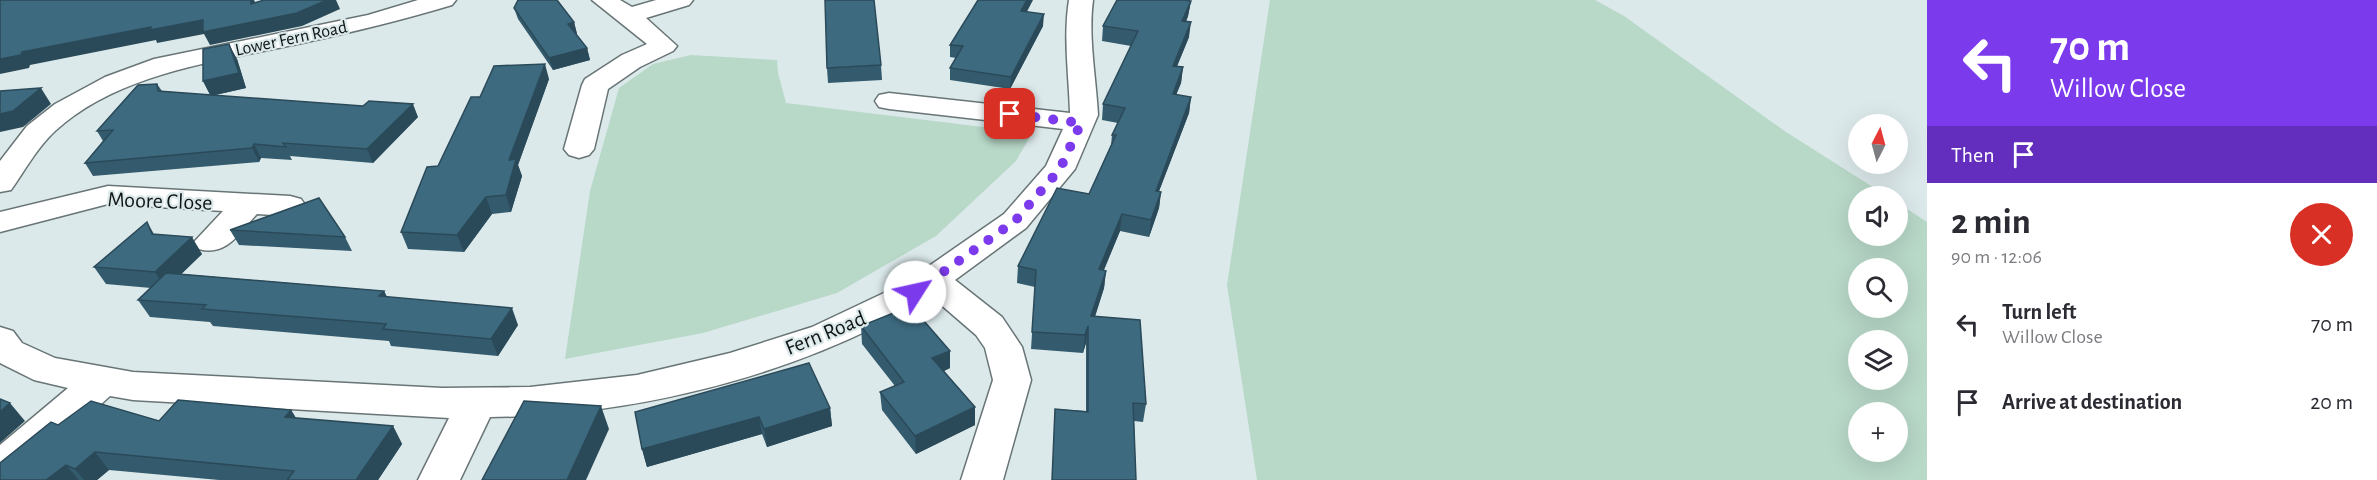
<!DOCTYPE html>
<meta charset="utf-8">
<style>
body{margin:0;font-family:"Alegreya Sans",sans-serif;background:#f2f2f3;color:#2b2b33;height:100vh;display:flex;flex-direction:column;font-size:22px;white-space:nowrap}
*{box-sizing:border-box;margin:0}
p{font-size:20px;color:#7c7c81}
.icon{flex:none;width:33px;height:33px;fill:none;stroke:currentColor;stroke-width:2;stroke-linecap:round;stroke-linejoin:round}
.map{position:relative;flex:1;overflow:hidden}
.panel{display:flex;flex-direction:column;background:#fff;width:450px}
.panel>*{flex:none}
.hud{background:#7c3aed;color:#fff;overflow:hidden}
.needle{width:39px;rotate:6deg}
.buttons{position:absolute;left:1848px;top:114px;display:grid;gap:12px}
.buttons a{display:grid;place-items:center;width:60px;height:60px;border-radius:50%;background:#fff;box-shadow:0 6px 24px #0002;font-size:30px}
.pin{position:absolute;display:grid;place-items:center;width:51px;height:51px;color:#fff;margin:-26px;border-radius:12px;box-shadow:0 3px 9px #0006}
.me{position:absolute;width:66px;margin:-33px;rotate:55deg;stroke-linejoin:round;filter:drop-shadow(0 0 4px #0008)}
.turn{display:flex;align-items:center;gap:21px;height:126px;padding:0 24px;font-size:27px}
.turn .icon{width:78px;height:78px;stroke-width:2.5}
.turn b{display:block;font-size:42px;line-height:51px}
.then{display:flex;align-items:center;height:57px;padding:0 24px;background:#0003;gap:12px;font-size:22px}
.round{display:grid;place-items:center;flex:none;width:63px;height:63px;border-radius:32px;background:#f2f2f3}
.head{display:flex;align-items:center;justify-content:space-between;height:102px;padding:0 24px}
h1{font-size:36px;font-weight:600;line-height:45px}
ul{padding:0;list-style:none}
li{display:flex;align-items:center;gap:18px;height:78px;padding:0 24px}
li div{flex:1}
li b{display:block;font-size:22px}
li em{font-style:normal}
main{display:flex;flex:1;min-height:0}
.map>svg:first-child{display:block}
.green{fill:#b8d8c8;fill-rule:evenodd}
.lines{fill:none;stroke-linecap:round;stroke-linejoin:round}
.minor-casing{stroke:#687476;stroke-width:3}
.minor{fill:#fff;fill-rule:evenodd}
.wall{fill:#345b6d}
.shaded-wall{fill:#2b4a59}
.building{fill:#3d6a7f;stroke:#2b4a59;stroke-width:1.5}
.route{stroke:#7c3aed;stroke-width:10;stroke-dasharray:0 18}
.labels{text-anchor:middle;stroke-width:4.5;stroke-linejoin:round;paint-order:stroke}
.far-street-label{font-size:18px;fill:#101516;stroke:#dce9eb}
.street-label{font-size:22px;fill:#101516;stroke:#dce9eb}
</style>
<main>
<div class="map">
<svg width="1927" height="480" viewBox="0 0 1927 480">
<rect width="100%" height="100%" fill="#dce9eb"/>
<g class="green">
<path d="M1270,0H1595L1624,16L1786,132L1887,196H1858V236H1898V203L1927,222V480H1257L1227,285ZM1898,268V308H1858V268ZM1858,340H1898V380H1858ZM1858,412H1898V452H1858Z"/>
<path d="M691,55L777,60L778,73L786,103L1032,133L1016,161L936,236L837,293L703,333L565,359L590,191L619,88L653,64Z"/>
</g>
<g class="lines">
<defs>
<g id="minor">
<path d="M418,0H456L452,5C402,20 353,32 302,43C220,61 119,72 55,131C37,148 25,170 11,190L0,192V161L27,126L55,104L105,77L154,59L368,15Z"/>
<path d="M592,0H620L632,7L656,0H693L689,5L646,18L677,46L673,51L640,67L608,89L594,149L589,155L579,158L569,155L564,149L582,85L585,79L622,55L647,44Z"/>
<path d="M1069,0H1093C1088,37 1096,77 1098,115L1075,169L1026,228L955,280L1002,317L1022,347L1031,380L1003,480H961L993,380L985,348L976,335L932,297C916,309 896,316 879,325C763,383 619,416 490,417L460,480H418L449,418L133,400L110,396L40,460L15,479L0,480V445L68,388L34,380L0,363V327L13,331L22,343L55,358L133,372L442,388L530,387L637,375L730,353L812,327L903,284L1004,214L1046,166L1063,129L889,109L879,107L875,101L879,95L889,93L1070,113C1069,76 1063,37 1069,0Z"/>
<path d="M108,186L290,196L301,199L306,206L301,213L290,216L257,214C240,232 227,257 199,249L194,242L223,211L108,204L0,232V212Z"/>
</g>
</defs>
<use href="#minor" class="minor-casing"/>
<use href="#minor" class="minor"/>
</g>
<g class="wall">
<path d="M1191,1L1188,16L1186,22L1189,37L1177,66L1183,67L1181,83L1176,95L1191,97L1189,113L1159,191L1161,192L1159,208L1149,237L1120,231L1104,270L1106,271L1104,288L1095,317L1146,404L1143,422L1134,421L1136,480H1052L1055,409L1086,411V343L1083,353L1031,349L1035,287L1017,283L1018,266L1089,194L1111,145L1112,135L1118,123L1102,120L1103,104L1131,46L1102,41L1103,26Z"/>
<path d="M514,8L574,22L577,34H576L587,48L590,60L553,70L518,19Z"/>
<path d="M1027,12L1043,26L1010,89L950,80V68L956,58L950,57V45Z"/>
<path d="M237,59L246,88L215,95L418,117L373,163L290,156L292,160L261,158L259,162L93,176L85,163L103,141L97,131L157,84L162,91L210,95L203,81Z"/>
<path d="M881,65L882,80L828,83L827,68Z"/>
<path d="M549,79L518,165L522,176L511,212L492,214L464,252L408,249L401,232L438,166L480,97Z"/>
<path d="M147,222L154,234L202,254L181,274L384,291L387,297L518,325L498,356L391,346L389,341L213,326L210,322L150,317L138,300L151,288L106,284L94,267Z"/>
<path d="M230,230L345,237L352,251L239,245Z"/>
<path d="M861,326L950,368L944,371L975,407V425L916,454L882,410L880,392L895,386L862,344Z"/>
<path d="M830,408L832,426L767,447L762,434L647,467L642,449L635,412Z"/>
<path d="M291,410L296,418L393,426L402,444L378,480H219L109,470L97,480H0L58,425L159,421Z"/>
</g>
<g class="shaded-wall">
<path d="M251,0H254L256,4H251Z"/>
<path d="M327,0H336L340,9L302,26L210,45L204,34L157,43L156,40L30,65L29,68L0,74V59L22,52L151,27L203,20Z"/>
<path d="M1027,0H1033L1021,23V11Z"/>
<path d="M1191,1L1188,16L1180,36L1182,21Z"/>
<path d="M1044,14L1043,26L1010,89L1011,77Z"/>
<path d="M574,22L577,34L571,36L568,24Z"/>
<path d="M1191,22L1189,37L1171,81L1173,66Z"/>
<path d="M229,44L237,59L246,88L211,96L203,81Z"/>
<path d="M587,48L590,60L553,70L549,58Z"/>
<path d="M545,64L549,79L518,165L522,176L511,212L506,195L509,160Z"/>
<path d="M1183,67L1181,83L1170,110L1173,94Z"/>
<path d="M41,88L51,104L23,127L0,132V114Z"/>
<path d="M1191,97L1189,113L1153,207L1156,191Z"/>
<path d="M413,104L418,117L373,163L367,149Z"/>
<path d="M254,144L261,158L259,162L252,148Z"/>
<path d="M1161,192L1159,208L1149,237L1151,220Z"/>
<path d="M486,197L492,214L464,252L457,235Z"/>
<path d="M1122,214L1120,231L1097,286L1099,269Z"/>
<path d="M192,237L202,254L166,289L155,272Z"/>
<path d="M1106,271L1104,288L1089,334L1091,316Z"/>
<path d="M384,291L392,308L379,296Z"/>
<path d="M512,308L518,325L498,356L491,339Z"/>
<path d="M1088,326L1086,343L1083,353L1085,335Z"/>
<path d="M950,351V368L933,376L932,358Z"/>
<path d="M10,403L25,421L0,443V412Z"/>
<path d="M601,406L609,429L586,480H567Z"/>
<path d="M975,407V425L916,454L915,436Z"/>
<path d="M830,408L832,426L767,447L764,429Z"/>
<path d="M291,410L302,428L285,417Z"/>
<path d="M759,417L762,434L647,467L642,449Z"/>
<path d="M393,426L402,444L378,480H356Z"/>
<path d="M95,452L109,470L97,480H84L75,469Z"/>
<path d="M66,465L79,480H46Z"/>
</g>
<g class="building">
<path d="M0,0H251V4L264,0H327L297,13L203,32V20L150,30L151,27L22,52L21,55L0,59Z"/>
<path d="M518,0H557L574,22L568,24L587,48L549,58L514,8Z"/>
<path d="M825,0H874L881,65L827,68Z"/>
<path d="M978,0H1027L1021,11L1044,14L1011,77L950,68L963,46L950,45Z"/>
<path d="M1117,0H1184L1191,1L1182,21L1191,22L1173,66L1183,67L1173,94L1191,97L1156,191L1161,192L1151,220L1122,214L1099,269L1106,271L1091,316L1140,320L1146,404L1133,403L1136,480H1052L1055,409L1088,412V326L1085,335L1032,332L1036,270L1018,266L1057,188L1089,194L1116,135H1112L1125,108L1103,104L1138,31L1103,26Z"/>
<path d="M229,44L239,73L203,81V49Z"/>
<path d="M545,64L509,160L516,159L506,195L486,197L457,235L401,232L427,167L438,166L471,97H480L494,66Z"/>
<path d="M157,84L158,91L363,106L369,101L413,104L367,149L283,143L286,147L254,144L252,148L85,163L113,130L97,131L138,85Z"/>
<path d="M41,88L13,111L0,114V91Z"/>
<path d="M319,198L345,237L230,230Z"/>
<path d="M147,222L152,234L192,237L155,272L94,267Z"/>
<path d="M166,273L384,291L379,296L512,308L491,339L383,329L386,324L202,309L206,305L138,300Z"/>
<path d="M911,306L950,351L932,358L975,407L915,436L880,392L904,382L861,326Z"/>
<path d="M809,363L830,408L764,429L759,417L642,449L635,412Z"/>
<path d="M0,399L10,403L0,412Z"/>
<path d="M178,400L291,410L285,417L393,426L356,480H287L294,471L95,452L75,469L66,465L46,480H0V463L51,422L58,425L91,401L159,421Z"/>
<path d="M524,401L601,406L567,480H482Z"/>
</g>
<g class="lines">
<path class="route" d="M915,292L1015,221L1060,169L1081,123L1010,114"/>
</g>
<g class="labels">
<g class="far-street-label">
<text transform="translate(291 38) rotate(-12)" y="6">Lower Fern Road</text>
</g>
<g class="street-label">
<text transform="translate(160 200) rotate(2)" y="8">Moore Close</text>
<text transform="translate(825 332) rotate(-22)" y="8">Fern Road</text>
</g>
</g>
</svg>
<div class="buttons">
<a><svg class="needle" viewBox="-14 -14 28 28"><path d="M0-13l5 13h-10z" fill="#e53935"/><path d="M0 13l5-13h-10z" fill="#7c7c81"/></svg></a>
<a><svg class="icon" aria-label="sound" viewBox="0 0 24 24"><path d="M4 9h4l5-4v14l-5-4H4zM17 9q2 3 0 6"/></svg></a>
<a><svg class="icon" aria-label="search" viewBox="0 0 24 24"><circle cx="10" cy="10" r="6"/><path d="M15 15l6 6"/></svg></a>
<a><svg class="icon" aria-label="layers" viewBox="0 0 24 24"><path d="M12 4l9 5-9 5-9-5zM3 14l9 5 9-5"/></svg></a>
<a>+</a>
</div>
<div class="pin" style="left:1010px;top:114px;background:#d93025"><svg class="icon" aria-label="arrive" viewBox="0 0 24 24"><path d="M6 21V4h12l-3 4 3 4H6"/></svg></div>
<svg class="me" style="left:915px;top:292px" viewBox="-20 -20 40 40"><circle r="19" fill="#fff"/><path d="M0-13L10 11 0 6-10 11z" fill="#7c3aed"/></svg>
</div>
<section class="panel">
<div class="hud">
<div class="turn"><svg class="icon" aria-label="left" viewBox="0 0 24 24"><path d="M17 20v-9H6M10 6l-5 5 5 5"/></svg><div><b>70 m</b>Willow Close</div></div>
<div class="then">Then<svg class="icon" aria-label="arrive" viewBox="0 0 24 24"><path d="M6 21V4h12l-3 4 3 4H6"/></svg></div>
</div>
<div class="head"><div><h1>2 min</h1><p>90 m · 12:06</p></div><a class="round" style="background:#d93025;color:#fff"><svg class="icon" aria-label="close" viewBox="0 0 24 24"><path d="M6 6l12 12M18 6L6 18"/></svg></a></div>
<ul>
<li><svg class="icon" aria-label="left" viewBox="0 0 24 24"><path d="M17 20v-9H6M10 6l-5 5 5 5"/></svg><div><b>Turn left</b><p>Willow Close</p></div><em>70 m</em></li>
<li><svg class="icon" aria-label="arrive" viewBox="0 0 24 24"><path d="M6 21V4h12l-3 4 3 4H6"/></svg><div><b>Arrive at destination</b></div><em>20 m</em></li>
</ul>
</section>
</main>
